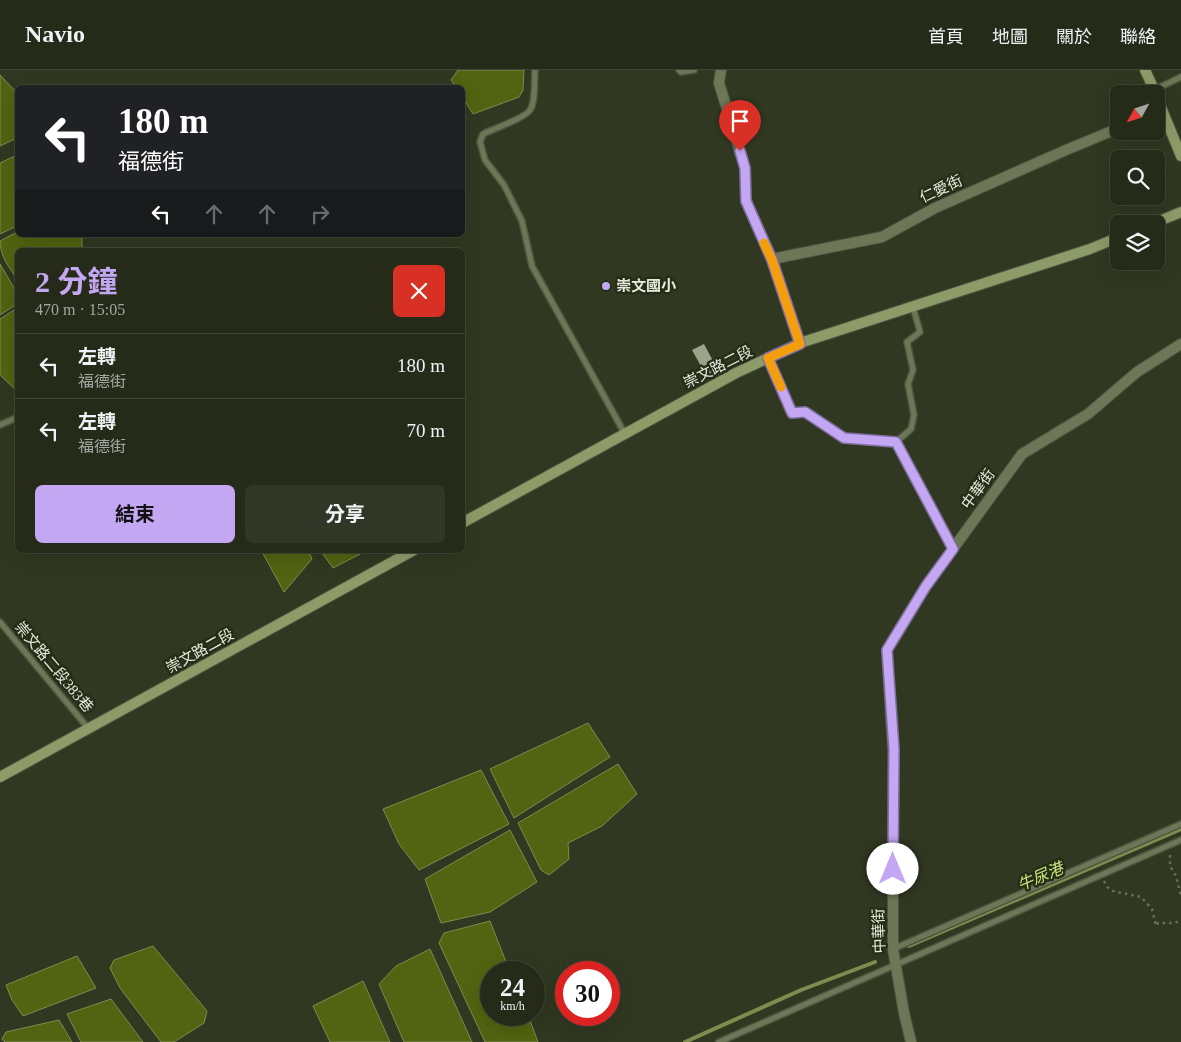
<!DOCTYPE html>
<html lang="zh-TW">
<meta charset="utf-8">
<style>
body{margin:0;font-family:"Times New Roman","Noto Sans TC",serif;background:#313626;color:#f1f3f6;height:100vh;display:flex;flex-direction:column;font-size:19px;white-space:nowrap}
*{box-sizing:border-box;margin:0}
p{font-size:16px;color:#a3a7a2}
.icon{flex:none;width:28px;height:28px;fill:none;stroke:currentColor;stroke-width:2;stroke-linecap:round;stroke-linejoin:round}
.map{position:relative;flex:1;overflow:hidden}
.side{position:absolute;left:15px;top:178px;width:450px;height:305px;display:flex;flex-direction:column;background:#252a19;border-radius:8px;box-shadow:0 5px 20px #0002,0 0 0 1px #424638}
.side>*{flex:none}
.top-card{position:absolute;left:15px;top:15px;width:450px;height:152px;border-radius:8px;box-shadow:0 5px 20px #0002,0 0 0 1px #424638;background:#202124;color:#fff;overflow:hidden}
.needle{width:32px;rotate:230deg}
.buttons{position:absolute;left:1110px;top:15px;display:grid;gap:10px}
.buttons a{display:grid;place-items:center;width:55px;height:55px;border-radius:8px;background:#252a19;box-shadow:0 5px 20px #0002,0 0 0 1px #424638;font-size:25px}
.speed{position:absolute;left:480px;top:891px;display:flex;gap:10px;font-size:25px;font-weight:700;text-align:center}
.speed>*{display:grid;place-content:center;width:65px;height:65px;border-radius:50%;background:#252a19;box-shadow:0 5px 20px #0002,0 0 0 1px #424638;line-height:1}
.speed small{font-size:12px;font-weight:400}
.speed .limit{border:8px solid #d22;background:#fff;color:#111}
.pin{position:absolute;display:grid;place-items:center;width:42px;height:42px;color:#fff;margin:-51px -21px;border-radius:50% 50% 50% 0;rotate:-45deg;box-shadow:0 0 5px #0007}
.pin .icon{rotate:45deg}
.me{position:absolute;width:55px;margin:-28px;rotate:0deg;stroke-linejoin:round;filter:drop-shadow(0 0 4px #0008)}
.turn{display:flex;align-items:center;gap:18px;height:105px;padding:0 20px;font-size:22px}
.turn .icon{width:65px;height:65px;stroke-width:2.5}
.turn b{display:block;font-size:35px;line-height:42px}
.lanes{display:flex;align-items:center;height:48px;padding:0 20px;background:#0003;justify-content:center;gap:25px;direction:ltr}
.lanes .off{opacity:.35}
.round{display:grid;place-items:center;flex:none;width:52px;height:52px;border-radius:8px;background:#313626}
.headline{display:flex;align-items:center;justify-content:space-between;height:85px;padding:0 20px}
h1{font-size:30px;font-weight:700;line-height:38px;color:#c3a7f2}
.cta{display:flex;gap:10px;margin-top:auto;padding:10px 20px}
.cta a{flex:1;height:58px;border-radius:8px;background:#c3a7f2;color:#111;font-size:20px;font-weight:700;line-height:58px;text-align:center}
.cta a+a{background:#313626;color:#f1f3f6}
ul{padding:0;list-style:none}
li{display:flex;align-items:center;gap:15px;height:65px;padding:0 20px;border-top:1px solid #424638}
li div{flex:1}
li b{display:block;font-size:19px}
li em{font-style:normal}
header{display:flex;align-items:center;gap:30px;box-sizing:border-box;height:70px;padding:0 25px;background:#252a19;border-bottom:1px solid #424638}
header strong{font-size:24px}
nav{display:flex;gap:28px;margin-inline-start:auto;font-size:18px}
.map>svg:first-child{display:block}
.water{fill:#526311;stroke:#7f8c4e}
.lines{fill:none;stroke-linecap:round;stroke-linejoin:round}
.stream{stroke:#7f8c4e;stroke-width:4}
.building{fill:#9ba389}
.lane-casing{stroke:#4e553f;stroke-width:8}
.street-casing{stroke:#4e553f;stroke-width:12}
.secondary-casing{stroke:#4e553f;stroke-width:12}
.path{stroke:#696f5b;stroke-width:2.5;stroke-dasharray:2.5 4;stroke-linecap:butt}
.lane{stroke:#6d7758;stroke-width:5}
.street{stroke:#6d7758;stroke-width:10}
.secondary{stroke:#8d9b69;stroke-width:10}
.route-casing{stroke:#7f6d9d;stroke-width:12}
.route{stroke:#c3a7f2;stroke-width:9}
.slow{stroke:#f59e0b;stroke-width:9}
.poi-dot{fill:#c3a7f2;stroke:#272e18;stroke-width:2}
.labels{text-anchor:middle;stroke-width:5;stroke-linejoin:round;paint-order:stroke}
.street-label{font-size:15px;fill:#e7ecde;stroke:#272e18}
.poi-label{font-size:15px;font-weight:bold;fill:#e7ecde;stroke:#272e18;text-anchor:start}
.water-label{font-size:16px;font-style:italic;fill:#c8e47b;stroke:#272e18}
</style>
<header>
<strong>Navio</strong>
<nav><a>首頁</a><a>地圖</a><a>關於</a><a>聯絡</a></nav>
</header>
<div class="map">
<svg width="1181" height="972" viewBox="0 0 1181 972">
<rect width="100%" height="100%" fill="#313821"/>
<g class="water">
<path d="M458,0H524L523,20L519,27L473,44L463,28L462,18L456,17L451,10Z"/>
<path d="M0,5L18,24L17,68L0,76Z"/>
<path d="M17,85V156L0,164V93Z"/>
<path d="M17,162L18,165H82V180H18L17,209C9,197 0,186 0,171Z"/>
<path d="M0,194L17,223V234L0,245Z"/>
<path d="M17,238V321L0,305V249Z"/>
<path d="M261,480H308L312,489L284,522Z"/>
<path d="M320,480H368L333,498Z"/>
<path d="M588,653L610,687L514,748L490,699Z"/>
<path d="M618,694L637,724L602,756L568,773L569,789L549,805L541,800L518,753Z"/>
<path d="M481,700L509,754L419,800L399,774L383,739Z"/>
<path d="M510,760L537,812L490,842L441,853L425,809Z"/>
<path d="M490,851L510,902H491V945H528L538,972H485L439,873L444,863Z"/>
<path d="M153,876L207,941L204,953L174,972H161L120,918L110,898L114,890Z"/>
<path d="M430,879L472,972H404L379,914L396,896Z"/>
<path d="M77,886L96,918L23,946L12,930L6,915Z"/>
<path d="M363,911L390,972H330L313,936Z"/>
<path d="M111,929L143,972H81L67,944Z"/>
<path d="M59,950L72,972H5L2,969L6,962Z"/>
</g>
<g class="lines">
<g class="stream">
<path d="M909,876L1181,759"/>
<path d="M685,972L801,920L875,892"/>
</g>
</g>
<path class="building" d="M704,274L720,304L708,309L692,280Z"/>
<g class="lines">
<defs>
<g id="lane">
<path d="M535,0C534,11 536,31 530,40C525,48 493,59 483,64L480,72L485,90L504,115L522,151L532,196L625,364"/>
<path d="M679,0L681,2L694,0"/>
<path d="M1154,20L1181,7"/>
<path d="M768,288L792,343L805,342L844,368L896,372L952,478"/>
<path d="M0,355L18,347"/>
<path d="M896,372L911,359L914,345L908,314L913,300L907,272L920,262L913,237"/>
<path d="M0,552L88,658"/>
<path d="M893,879L1181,754"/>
<path d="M719,972L1181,770"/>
</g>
<g id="street">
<path d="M721,0L719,13L745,98L746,131L772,189L800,273"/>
<path d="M772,189L882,167L935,138L1066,80L1119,58"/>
<path d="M911,972L904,943L893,879V679L887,580L926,516L1022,384L1088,344L1137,302L1181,274"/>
</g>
<g id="secondary">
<path d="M1145,0L1156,24"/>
<path d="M1156,25L1181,86"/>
<path d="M1152,154L1181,142"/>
<path d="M462,453L736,303L800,273L1090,179L1119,167"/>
<path d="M0,707L414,480"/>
</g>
</defs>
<use href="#lane" class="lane-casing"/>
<use href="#street" class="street-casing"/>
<use href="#secondary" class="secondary-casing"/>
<g class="path">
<path d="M1170,785V796L1176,806L1181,826"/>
<path d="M1104,811L1107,817L1113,821L1141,827L1152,839L1156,856L1158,853H1175L1181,850"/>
</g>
<use href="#lane" class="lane"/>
<use href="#street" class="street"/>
<use href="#secondary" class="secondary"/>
</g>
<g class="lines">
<defs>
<path id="route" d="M740,81L745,98L746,131L772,190L800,274L768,288L792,343L805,342L844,368L896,372L953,479L926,516L887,580L894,679L893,799"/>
</defs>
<use href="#route" class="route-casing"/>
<use href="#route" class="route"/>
<path class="slow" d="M764,173L772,190L800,274L768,288L781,317"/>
</g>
<circle class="poi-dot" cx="606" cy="216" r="5"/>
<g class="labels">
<g class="street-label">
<text transform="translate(941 119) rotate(-25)" y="5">仁愛街</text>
<text transform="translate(718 297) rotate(-27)" y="5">崇文路二段</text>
<text transform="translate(978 419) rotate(-54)" y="5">中華街</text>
<text transform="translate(200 581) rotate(-29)" y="5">崇文路二段</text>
<text transform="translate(54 597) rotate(50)" y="5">崇文路二段383巷</text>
<text transform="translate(879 861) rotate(-92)" y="5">中華街</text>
</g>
<g class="poi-label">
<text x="616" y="221">崇文國小</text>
</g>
<g class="water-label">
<text transform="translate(1040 806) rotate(-23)" y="6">牛尿港</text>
</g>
</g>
</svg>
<div class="buttons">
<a><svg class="needle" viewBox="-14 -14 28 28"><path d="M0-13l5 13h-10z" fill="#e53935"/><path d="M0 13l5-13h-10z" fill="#a3a7a2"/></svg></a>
<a><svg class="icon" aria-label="search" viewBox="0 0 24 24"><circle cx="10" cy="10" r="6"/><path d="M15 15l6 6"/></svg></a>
<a><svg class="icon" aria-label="layers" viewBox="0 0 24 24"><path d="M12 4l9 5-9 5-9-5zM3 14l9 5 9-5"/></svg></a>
</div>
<div class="speed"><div>24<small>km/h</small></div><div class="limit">30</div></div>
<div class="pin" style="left:740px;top:81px;background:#d93025"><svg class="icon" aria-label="arrive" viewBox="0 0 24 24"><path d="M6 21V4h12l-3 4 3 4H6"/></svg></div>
<svg class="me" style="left:893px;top:799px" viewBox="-20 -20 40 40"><circle r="19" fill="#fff"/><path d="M0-13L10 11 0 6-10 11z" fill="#c3a7f2"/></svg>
<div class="top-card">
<div class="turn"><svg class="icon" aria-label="left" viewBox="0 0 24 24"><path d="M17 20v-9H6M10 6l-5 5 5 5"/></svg><div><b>180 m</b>福德街</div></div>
<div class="lanes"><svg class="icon" aria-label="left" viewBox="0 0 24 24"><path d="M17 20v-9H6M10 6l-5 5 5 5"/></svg><svg class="icon off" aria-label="ahead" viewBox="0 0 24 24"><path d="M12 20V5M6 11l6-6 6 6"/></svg><svg class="icon off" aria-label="ahead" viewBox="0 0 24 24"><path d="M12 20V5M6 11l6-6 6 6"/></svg><svg class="icon off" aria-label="right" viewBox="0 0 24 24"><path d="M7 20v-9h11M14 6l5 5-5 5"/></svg></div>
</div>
<section class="side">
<div class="headline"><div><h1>2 分鐘</h1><p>470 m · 15:05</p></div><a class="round" style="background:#d93025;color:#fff"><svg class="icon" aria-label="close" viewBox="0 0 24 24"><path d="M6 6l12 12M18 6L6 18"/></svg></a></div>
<ul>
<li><svg class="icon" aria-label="left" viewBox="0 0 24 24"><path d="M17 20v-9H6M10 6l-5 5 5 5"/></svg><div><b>左轉</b><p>福德街</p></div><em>180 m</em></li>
<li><svg class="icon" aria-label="left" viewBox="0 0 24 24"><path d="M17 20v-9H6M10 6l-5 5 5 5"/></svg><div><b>左轉</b><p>福德街</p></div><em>70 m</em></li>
</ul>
<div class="cta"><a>結束</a><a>分享</a></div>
</section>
</div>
